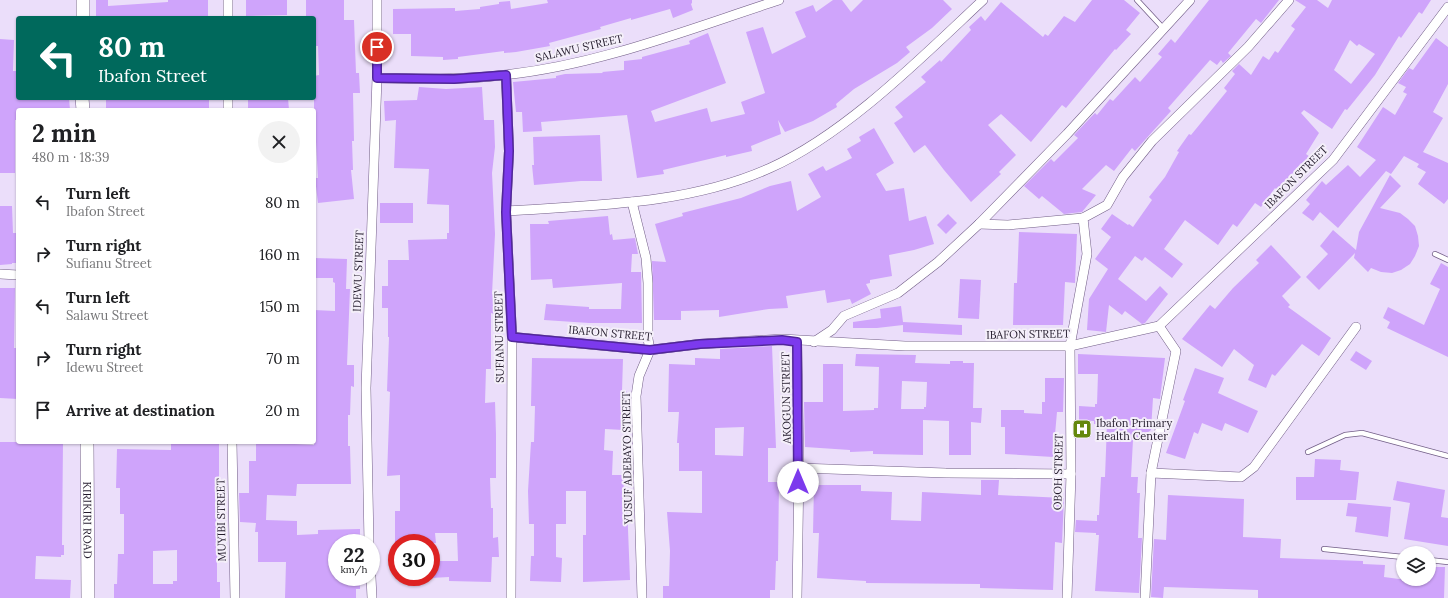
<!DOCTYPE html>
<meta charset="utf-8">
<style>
body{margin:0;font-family:Lora,serif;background:#f2f2f2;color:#202124;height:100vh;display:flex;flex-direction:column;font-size:15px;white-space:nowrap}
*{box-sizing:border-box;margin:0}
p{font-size:13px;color:#757577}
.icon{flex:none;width:22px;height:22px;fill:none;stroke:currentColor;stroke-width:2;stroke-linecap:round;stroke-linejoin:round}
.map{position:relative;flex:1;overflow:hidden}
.panel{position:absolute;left:16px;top:108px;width:300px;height:336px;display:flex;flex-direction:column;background:#fff;border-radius:4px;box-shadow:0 1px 3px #0004}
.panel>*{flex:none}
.guide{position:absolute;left:16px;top:16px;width:300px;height:84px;border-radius:4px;box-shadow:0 1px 3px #0004;background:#00695c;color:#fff;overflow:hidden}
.tools{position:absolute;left:1396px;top:546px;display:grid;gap:8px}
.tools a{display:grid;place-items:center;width:40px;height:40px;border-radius:50%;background:#fff;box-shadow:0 1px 3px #0004;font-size:20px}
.speed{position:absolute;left:328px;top:534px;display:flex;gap:8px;font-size:20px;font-weight:700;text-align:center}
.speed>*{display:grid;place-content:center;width:52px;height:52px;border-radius:50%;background:#fff;box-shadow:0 1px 3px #0004;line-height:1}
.speed small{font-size:10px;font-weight:400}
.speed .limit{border:6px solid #d22;background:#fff;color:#111}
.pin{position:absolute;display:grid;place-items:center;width:34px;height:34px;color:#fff;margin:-17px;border:2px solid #fff;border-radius:50%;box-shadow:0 1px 4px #0007}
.me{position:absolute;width:44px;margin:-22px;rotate:0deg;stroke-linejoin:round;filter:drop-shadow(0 0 3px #0008)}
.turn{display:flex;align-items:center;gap:14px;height:84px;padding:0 16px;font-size:18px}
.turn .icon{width:52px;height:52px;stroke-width:2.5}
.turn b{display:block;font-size:28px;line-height:34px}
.round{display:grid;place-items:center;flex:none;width:42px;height:42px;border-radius:21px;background:#f2f2f2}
.summary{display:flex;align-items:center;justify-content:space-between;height:68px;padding:0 16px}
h1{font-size:24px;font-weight:700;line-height:30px}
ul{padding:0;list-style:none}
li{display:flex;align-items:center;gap:12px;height:52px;padding:0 16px}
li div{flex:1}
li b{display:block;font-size:15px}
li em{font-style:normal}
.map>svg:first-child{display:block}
.building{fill:#cfa4fb;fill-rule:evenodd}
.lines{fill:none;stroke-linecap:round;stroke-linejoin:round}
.service-casing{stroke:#725e87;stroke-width:6}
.minor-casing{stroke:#725e87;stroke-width:10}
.secondary-casing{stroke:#725e87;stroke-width:14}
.service{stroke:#fff;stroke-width:4.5}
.minor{stroke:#fff;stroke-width:9}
.secondary{stroke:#fff;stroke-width:13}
.route-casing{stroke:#51269a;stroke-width:10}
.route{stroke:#7c3aed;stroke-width:7}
.labels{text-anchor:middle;stroke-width:4;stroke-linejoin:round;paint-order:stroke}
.street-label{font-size:11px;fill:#231b2c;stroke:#f4eff9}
.poi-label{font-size:11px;fill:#231b2c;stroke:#f4eff9;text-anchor:start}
</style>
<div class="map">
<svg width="1448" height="598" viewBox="0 0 1448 598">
<rect width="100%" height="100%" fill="#ebdefa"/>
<g class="building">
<path d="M96,0H108V6L168,2V0H208V18H96Z"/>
<path d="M246,0H287V15L246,16Z"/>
<path d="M306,0H344V20H354L356,73H359L360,93H353L354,141H352L353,170H351L354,199L318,203L315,178H318L316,142H314V76L319,75L318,46H314V18H306Z"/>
<path d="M547,0H692V3L691,4L693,10L673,18L670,9L631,20V18L600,27L601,29L549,43L550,46L516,52L504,53V51L458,57V59L443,60V57L411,56V34H393V9L455,8V11L480,9V7L499,4V2L510,1L511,9L548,3Z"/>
<path d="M833,0H842L851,12L863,0H943L952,9L932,28L906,47L910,52L897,63L854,89L836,104L837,107L813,121L785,132L778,120L781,134L751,146L752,151L726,157V155L663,170L664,174L637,178L627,115L541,122L542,131L523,132L522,112H516L513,82L556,78V76L565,74L603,73L602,72L624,70V61L642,59V57L690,44L689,41L708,33L726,83L651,111L655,122L707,108L711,122L745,114L741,102L765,93L746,32L763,27L772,54L806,37L795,12L813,5L816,12Z"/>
<path d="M1092,0H1124L1140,13L1126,30L1131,34L1116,50L1115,49L1066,108L1062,105L1031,142L1001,114L988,125L1016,155L999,172L1001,174L971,202L944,170L925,145L914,153L894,123L903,117L895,107L926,82L921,77L940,60L941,62L971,30L969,27L981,16L985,21L1001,2L1043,37L1045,34L1048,36L1064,16L1075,22Z"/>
<path d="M1209,0H1279L1261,23L1256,19L1228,53L1231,56L1223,63L1221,60L1217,65L1210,60L1168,108L1171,111L1135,151L1132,148L1114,171L1106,165L1082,189L1096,195L1082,212L1064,214L1042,196L1039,199L1024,186L1051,159L1054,162L1078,138L1074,135L1091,117L1095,113L1097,115L1110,99L1113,101L1135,77L1140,82L1162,57L1158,54L1171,39L1175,43Z"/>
<path d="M1295,0H1317L1328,8L1332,0H1431L1422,14L1419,12L1401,38L1399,36L1375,75L1347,110L1345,109L1332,129L1304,110L1301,113L1319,133L1306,154L1310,157L1304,165L1301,163L1278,191L1275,188L1261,207L1255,203L1237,227L1233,224L1218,245L1185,220L1164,249L1183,264L1172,278L1145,257L1142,261L1135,256L1118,279L1146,301L1160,286L1168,294L1145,323L1142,324L1125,311L1122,315L1109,305L1106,332L1087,330L1089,299L1108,269L1095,259L1111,237L1101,229L1112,214L1128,225L1129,224L1133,227L1152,200L1149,197L1165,177L1179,152L1177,151L1189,134L1191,135L1227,91L1224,88L1235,74L1232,71L1239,64L1251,75L1263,56L1269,60L1275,51L1278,53L1295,29L1291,26L1306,7ZM1350,40L1357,46L1359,44L1375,54L1351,84L1334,70Z"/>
<path d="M1436,38L1448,47V84L1433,112L1443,118L1423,152L1448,163V199L1444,204L1418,184L1426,172L1417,167L1419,164L1404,156L1391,174L1386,171L1338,228L1320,212L1313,221L1302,213L1310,204L1306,200L1322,181L1326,185L1348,165L1360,177L1376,160L1357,147L1383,107L1395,115L1407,94L1403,92L1406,87L1398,83L1409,68L1413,70Z"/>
<path d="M0,39L14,40L13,71H18V98H69L70,110H18V120H15V173H0Z"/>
<path d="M419,87L446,89L482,87L484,120H494L495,147L492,173L495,234L492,294L494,295V314L491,313V369H486L485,403L495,402L496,434V478H490L491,508H493V538L498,537L499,557H492L491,582L449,581V577L431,578V561H458L457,533H435L436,543H395V511H400V475L387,476L390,392L387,391L389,337H388V308H382V286H388V260H409L408,240L447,239V233H449V205L427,204L429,169L394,168L396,120L385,121L384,101L417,100Z"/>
<rect x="106" y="98" width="103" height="12"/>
<path d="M248,98H288L289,110H248Z"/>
<path d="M874,128L894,163L876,174L886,191L904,188L909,221L926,216L934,244L914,250L889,255L892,276L870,280V283L866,284L871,294L852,304L850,299L827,303L825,290L786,296L788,308L769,309L719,317V310L681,311V320H654L652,261L666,262L655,224L683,216L682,213L741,198L770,186L791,181L797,211L821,197L808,174L823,166L826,171L852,158L847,149L861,141L859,137Z"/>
<path d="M600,135L602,181H581L534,185L532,165H534L533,137Z"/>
<path d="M1390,175L1401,186L1380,208L1400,213L1408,219L1415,226L1418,236L1419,246L1415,256L1410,264L1401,270L1392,273L1381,272L1371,268L1368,272L1354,258L1355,253L1319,290L1306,277L1328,254L1320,246L1333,230L1356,250L1359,232Z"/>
<rect x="380" y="203" width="33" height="20"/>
<path d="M0,206H12L13,233H18V263H12V264L0,265Z"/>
<path d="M948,214L957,223L946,234L937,225Z"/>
<path d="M608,216L610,235L612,234L613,240L635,238L638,254H632L631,272H641L642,323H589L544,320L546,304L589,307V309H621L622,283L553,288L552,279L531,280L530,224H549L548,221Z"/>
<path d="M1019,232L1077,234L1075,283L1065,282L1063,325H1013L1014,283H1017Z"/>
<path d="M1271,245L1301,277L1282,296L1290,305L1288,307L1331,338L1319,356L1302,344L1275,376L1272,374L1266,388L1248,380L1254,365L1234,349L1222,367L1182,339L1210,305L1215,309L1233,288L1259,263L1256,260Z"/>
<path d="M314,258L347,259L346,289H350L347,365H354V387L351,386L350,415H348V446H350L351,484H297L296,496L267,495L266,520L297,521V535L318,534V530L360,529V543H337V577H360V589H356V598H285L286,562H258V532H255L256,523L240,522L239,493H249V461H256V442L314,445V310L335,311V283L333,282V278H314Z"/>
<path d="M1441,263L1448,267V357L1387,328L1390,322L1383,318L1388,307L1424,325L1440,289L1430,284Z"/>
<path d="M960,279L981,280L979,319L958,318Z"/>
<path d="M0,288H15L14,348H18V399L0,398Z"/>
<path d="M901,306L903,322L962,325V335L903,332V325L877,328H853V322L881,318L880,309Z"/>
<path d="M772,346L776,448H768V482H779L778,561H776L775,590H770V598H663V586H669L670,551L667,512L702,513V471H679V443H677L679,412H668L669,364L695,365V358L720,359V349ZM744,427L743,456L715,455V428Z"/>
<path d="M1356,351L1372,361L1366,370L1350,360Z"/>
<path d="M856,354L916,355L915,363L950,364V361H963V363H974L973,408H982L981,423L971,422V455H949V421L923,420V455L873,454V451L850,452V450L805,447L804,402H823V364H843V411L874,410V408H878L879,367L855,366ZM902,381L927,382L926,407H924V409H901Z"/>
<path d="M1078,354L1165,358L1160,399L1153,398L1151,430L1147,433V441L1133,440L1131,477H1138L1137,493H1140L1138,538H1142L1139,593L1095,591L1099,535H1096V533L1075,532L1076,520L1097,521V515H1099L1101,477H1105L1107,424H1094V421L1079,420V406L1095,407V404H1097L1098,374H1078Z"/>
<path d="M532,358L623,359L622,391H627L626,408H623V430L605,429L604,450L613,451L612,475H624L623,504H627L630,580L583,582V535H586V491H566V524H556V557L562,558L561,582L530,581L531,556H534V524H529L528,491L531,442H534L535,406H531Z"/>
<path d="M1195,368L1224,378L1218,393L1258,411L1248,433L1225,423L1222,431L1202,423L1198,434L1194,432L1185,459L1166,453L1185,401L1183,400Z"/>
<path d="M1045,378H1064L1063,412H1057L1053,457L1005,454V427H1001V410H1024V413L1042,414V402H1045Z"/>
<path d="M0,442H63L62,545H64V555H61V557L36,556L35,579L71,580L70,598H0Z"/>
<path d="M171,442H219V514H216V553H217V582H220V598H114V584H117L118,554H124V514H120V488H116L117,449L171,450ZM177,550V581H173V584H153V551Z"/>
<path d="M1315,459L1341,460L1340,470L1359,472L1356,500H1296V477H1314Z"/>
<path d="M981,480H999L998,495L1064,498L1062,543L1055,542L1053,590L980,588V584L866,583V581L817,578L819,533H813L814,485H861V491L892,492L891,520L921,521L922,492L981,495Z"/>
<path d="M1397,481L1445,490L1441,517L1448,518V546L1404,539L1410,503L1393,500Z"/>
<path d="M1168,495L1244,499L1243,537L1281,539L1280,558L1363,561V564L1385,565L1384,577L1399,579H1429V567H1445L1444,598H1258V590L1164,587L1163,598L1151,597L1154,539L1166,540Z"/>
<path d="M1348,503L1391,507L1388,537L1355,532L1357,517L1346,516Z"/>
</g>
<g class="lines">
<defs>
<g id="service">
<path d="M1137,0L1163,28"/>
<path d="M1435,254L1448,260"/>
<path d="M1308,452L1345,435L1362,433L1448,456"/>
<path d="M1324,549L1403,557"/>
<path d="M1429,560L1448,562"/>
</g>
<g id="minor">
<path d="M228,18V0"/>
<path d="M506,75L509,151L506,211L512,337L511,598"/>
<path d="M377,78C419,79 462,80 504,75C599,65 689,29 779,0"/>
<path d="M228,110V98"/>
<path d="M632,202L646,258L648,283V339L650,350L639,376L636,396L642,598"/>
<path d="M506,211C594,205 688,205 770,168C846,134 922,57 983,0"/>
<path d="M979,224L1008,225L1083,218"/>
<path d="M0,274L18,275"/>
<path d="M512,337L650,350L700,344L782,339L905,346H1070L1159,326L1333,160L1448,7"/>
<path d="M797,342L799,468L797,598"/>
<path d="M814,342L832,330L844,316L898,293L938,262L979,224L1067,134L1190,0"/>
<path d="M232,442L235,598"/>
<path d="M799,468L946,473L1071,474"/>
<path d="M1151,473L1241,477L1254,467L1356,327"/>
<path d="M369,543L366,388L377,78V0"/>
<path d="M371,577L372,598"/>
<path d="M1067,598L1071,474L1070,346L1087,254L1083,218L1107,205L1123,177L1152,141L1248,47L1289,0"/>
<path d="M1145,598L1151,473L1176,351L1159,326"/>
</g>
<g id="secondary">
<path d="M83,18V0"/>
<path d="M82,98L83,110"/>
<path id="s1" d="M87,442L88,598"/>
</g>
</defs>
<use href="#service" class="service-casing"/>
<use href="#minor" class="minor-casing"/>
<use href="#secondary" class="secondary-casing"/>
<use href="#service" class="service"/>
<use href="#minor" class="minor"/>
<use href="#secondary" class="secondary"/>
</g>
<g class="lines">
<defs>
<path id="route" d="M377,47V78L454,79L506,75L509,151L506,212L512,337L650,350L700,344L782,340L797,342L798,482"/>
</defs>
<use href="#route" class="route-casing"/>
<use href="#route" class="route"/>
</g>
<defs>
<symbol id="hospital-square" viewBox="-11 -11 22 22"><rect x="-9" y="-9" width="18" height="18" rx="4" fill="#64880d" stroke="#f4eff9"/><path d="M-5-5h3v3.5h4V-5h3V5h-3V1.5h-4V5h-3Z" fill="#fff"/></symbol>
</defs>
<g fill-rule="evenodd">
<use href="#hospital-square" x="1071" y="418" width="22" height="22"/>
</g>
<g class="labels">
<g class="street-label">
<text transform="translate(579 48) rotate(-13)" y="4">SALAWU STREET</text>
<text transform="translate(1296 177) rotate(-45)" y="4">IBAFON STREET</text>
<text transform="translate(358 271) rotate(-88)" y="4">IDEWU STREET</text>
<text transform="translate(610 333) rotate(5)" y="4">IBAFON STREET</text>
<text transform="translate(1028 334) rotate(-1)" y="4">IBAFON STREET</text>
<text transform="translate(499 337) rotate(-91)" y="4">SUFIANU STREET</text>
<text transform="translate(786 398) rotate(-91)" y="4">AKOGUN STREET</text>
<text transform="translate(627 458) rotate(-91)" y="4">YUSUF ADEBAYO STREET</text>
<text transform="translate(1058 472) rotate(-89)" y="4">OBOH STREET</text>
<text dy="4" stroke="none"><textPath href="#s1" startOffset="78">KIRIKIRI ROAD</textPath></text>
<text transform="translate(221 520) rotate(-91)" y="4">MUYIBI STREET</text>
</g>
<g class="poi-label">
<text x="1096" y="427">Ibafon Primary<tspan x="1096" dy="13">Health Center</tspan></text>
</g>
</g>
</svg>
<div class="tools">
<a><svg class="icon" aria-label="layers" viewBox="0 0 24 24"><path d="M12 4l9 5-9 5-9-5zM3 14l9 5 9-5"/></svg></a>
</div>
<div class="speed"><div>22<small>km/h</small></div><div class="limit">30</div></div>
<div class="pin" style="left:377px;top:47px;background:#d93025"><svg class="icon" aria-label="arrive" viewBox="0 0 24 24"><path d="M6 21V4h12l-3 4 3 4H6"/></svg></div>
<svg class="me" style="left:798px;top:482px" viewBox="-20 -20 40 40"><circle r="19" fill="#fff"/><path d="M0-13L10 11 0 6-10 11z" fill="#7c3aed"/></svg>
<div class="guide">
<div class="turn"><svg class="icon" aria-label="left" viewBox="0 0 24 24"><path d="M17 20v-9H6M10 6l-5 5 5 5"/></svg><div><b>80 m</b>Ibafon Street</div></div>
</div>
<section class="panel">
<div class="summary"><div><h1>2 min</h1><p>480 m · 18:39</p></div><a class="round"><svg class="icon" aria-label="close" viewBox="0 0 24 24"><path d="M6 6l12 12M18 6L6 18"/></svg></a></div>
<ul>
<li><svg class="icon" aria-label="left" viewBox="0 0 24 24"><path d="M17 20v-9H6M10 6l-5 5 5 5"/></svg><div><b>Turn left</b><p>Ibafon Street</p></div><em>80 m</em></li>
<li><svg class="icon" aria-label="right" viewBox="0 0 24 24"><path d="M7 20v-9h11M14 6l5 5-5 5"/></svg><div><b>Turn right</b><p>Sufianu Street</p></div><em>160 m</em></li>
<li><svg class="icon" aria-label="left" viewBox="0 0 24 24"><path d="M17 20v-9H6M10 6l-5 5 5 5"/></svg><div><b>Turn left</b><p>Salawu Street</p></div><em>150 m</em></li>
<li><svg class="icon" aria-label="right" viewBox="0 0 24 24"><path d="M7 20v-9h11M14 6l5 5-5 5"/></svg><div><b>Turn right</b><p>Idewu Street</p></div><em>70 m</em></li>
<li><svg class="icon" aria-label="arrive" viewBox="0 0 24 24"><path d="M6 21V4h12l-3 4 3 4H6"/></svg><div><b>Arrive at destination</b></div><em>20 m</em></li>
</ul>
</section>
</div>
